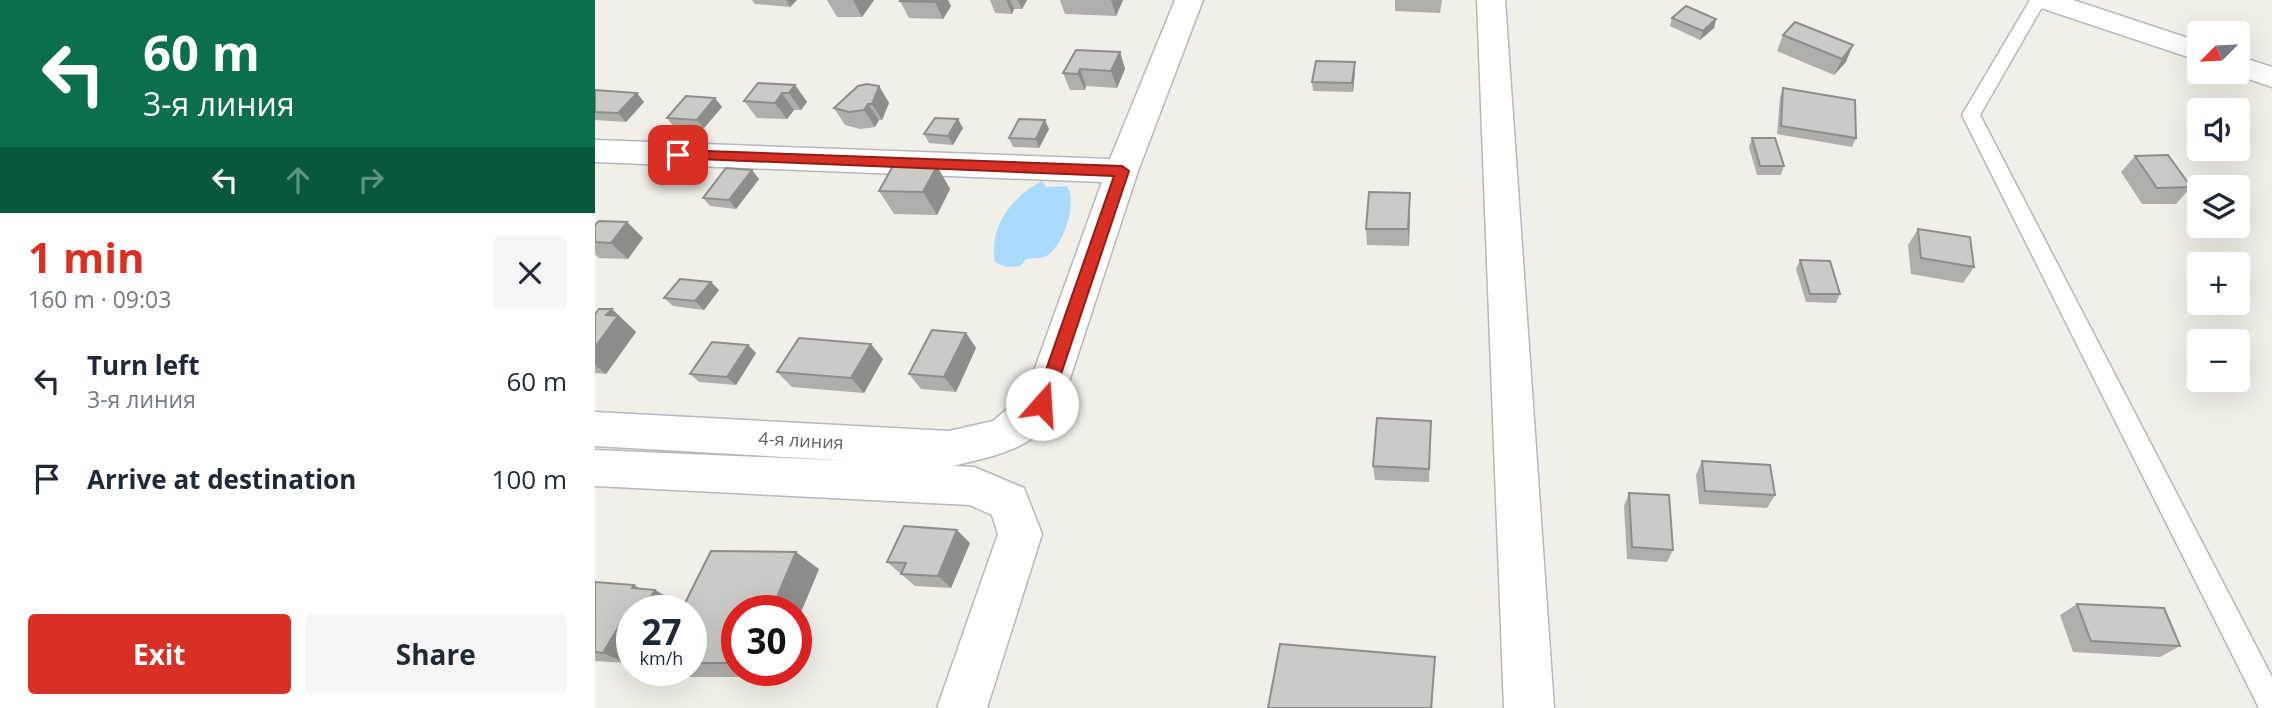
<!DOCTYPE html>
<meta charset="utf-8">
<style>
body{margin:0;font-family:"Open Sans",sans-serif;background:#f6f6f7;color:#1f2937;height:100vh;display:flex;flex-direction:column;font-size:26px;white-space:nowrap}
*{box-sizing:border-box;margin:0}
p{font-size:23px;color:#747a83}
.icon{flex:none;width:38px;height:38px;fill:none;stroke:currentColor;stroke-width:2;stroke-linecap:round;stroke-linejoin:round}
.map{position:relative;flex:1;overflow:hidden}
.panel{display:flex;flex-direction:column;background:#fff;width:595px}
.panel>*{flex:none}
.top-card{background:#0b6e4f;color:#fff;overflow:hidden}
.needle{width:46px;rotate:246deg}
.controls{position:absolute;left:1592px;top:21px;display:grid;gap:14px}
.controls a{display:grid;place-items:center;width:63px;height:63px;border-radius:7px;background:#fff;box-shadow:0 7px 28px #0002;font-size:35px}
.speed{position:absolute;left:21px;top:595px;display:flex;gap:14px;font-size:35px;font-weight:700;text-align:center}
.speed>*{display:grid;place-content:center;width:91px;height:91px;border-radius:50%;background:#fff;box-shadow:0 7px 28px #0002;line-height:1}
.speed small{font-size:18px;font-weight:400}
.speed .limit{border:10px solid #d22;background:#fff;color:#111}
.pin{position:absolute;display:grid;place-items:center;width:60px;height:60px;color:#fff;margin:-30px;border-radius:14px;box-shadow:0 4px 10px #0006}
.me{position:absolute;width:77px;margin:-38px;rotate:19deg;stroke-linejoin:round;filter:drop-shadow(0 0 5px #0008)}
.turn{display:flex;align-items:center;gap:24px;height:147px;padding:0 28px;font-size:32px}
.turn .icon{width:91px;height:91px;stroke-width:2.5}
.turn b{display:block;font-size:49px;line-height:60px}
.lanes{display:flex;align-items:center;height:66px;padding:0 28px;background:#0003;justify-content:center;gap:35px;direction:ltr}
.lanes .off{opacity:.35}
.round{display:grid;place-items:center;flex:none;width:74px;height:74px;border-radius:7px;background:#f6f6f7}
.head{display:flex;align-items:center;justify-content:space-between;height:119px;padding:0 28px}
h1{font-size:42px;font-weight:700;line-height:52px;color:#d93025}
.button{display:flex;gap:14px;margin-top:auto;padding:14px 28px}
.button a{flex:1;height:80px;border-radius:7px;background:#d93025;color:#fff;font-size:28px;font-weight:700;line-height:80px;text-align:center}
.button a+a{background:#f6f6f7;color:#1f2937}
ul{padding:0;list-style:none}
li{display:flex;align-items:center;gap:21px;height:98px;padding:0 28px}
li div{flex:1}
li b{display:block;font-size:26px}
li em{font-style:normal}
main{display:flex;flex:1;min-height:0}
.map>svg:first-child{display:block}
.water{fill:#aadaff}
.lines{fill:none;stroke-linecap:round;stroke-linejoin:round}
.lane-casing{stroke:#b5b8bc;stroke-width:3}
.street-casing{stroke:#b5b8bc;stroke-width:3}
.lane{fill:#fff;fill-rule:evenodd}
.street{fill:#fff;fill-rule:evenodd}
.wall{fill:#afaea9}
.shaded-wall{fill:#8f8d8a}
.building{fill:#cccac5;stroke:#8f8d8a;stroke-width:2}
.route{fill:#d93025;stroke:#8d1f18;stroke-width:2}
.labels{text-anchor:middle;stroke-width:5;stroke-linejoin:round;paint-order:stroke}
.street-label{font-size:18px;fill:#5f6368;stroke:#fff}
</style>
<main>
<section class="panel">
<div class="top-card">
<div class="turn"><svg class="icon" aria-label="left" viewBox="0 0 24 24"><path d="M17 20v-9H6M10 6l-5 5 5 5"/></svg><div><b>60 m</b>3-я линия</div></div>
<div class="lanes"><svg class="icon" aria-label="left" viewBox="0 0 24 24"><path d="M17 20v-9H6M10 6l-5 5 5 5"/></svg><svg class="icon off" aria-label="ahead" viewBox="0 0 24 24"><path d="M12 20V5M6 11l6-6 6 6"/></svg><svg class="icon off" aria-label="right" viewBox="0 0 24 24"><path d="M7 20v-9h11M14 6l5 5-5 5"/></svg></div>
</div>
<div class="head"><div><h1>1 min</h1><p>160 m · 09:03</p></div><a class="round"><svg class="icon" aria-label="close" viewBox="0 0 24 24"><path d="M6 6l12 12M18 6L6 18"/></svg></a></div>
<ul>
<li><svg class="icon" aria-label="left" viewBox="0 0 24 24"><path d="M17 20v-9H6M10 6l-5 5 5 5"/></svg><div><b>Turn left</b><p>3-я линия</p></div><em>60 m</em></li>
<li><svg class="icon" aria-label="arrive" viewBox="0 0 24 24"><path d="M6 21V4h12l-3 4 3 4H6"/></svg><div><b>Arrive at destination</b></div><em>100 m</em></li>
</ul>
<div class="button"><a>Exit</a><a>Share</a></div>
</section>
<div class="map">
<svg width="1677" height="708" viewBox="0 0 1677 708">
<rect width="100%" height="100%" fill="#f1efe8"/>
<path class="water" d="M447,181L451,187L472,186C483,203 469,243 453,255C447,259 438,258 431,259L425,266L411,267L400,262C393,228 417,196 447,181Z"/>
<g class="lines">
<defs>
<path id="lane" d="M1435,0H1451L1385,115L1677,677V708H1664L1367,115Z"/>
<g id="street">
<path d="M580,0H608L543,171L467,403C444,449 403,455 358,466L379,467L429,488L447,534L392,708H342L403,534L397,515L375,505L0,486V450L259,461L0,446V412L354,431L398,421L431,393L507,182L0,162V140L515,159Z"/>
<path d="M882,0H910L959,708H909Z"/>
<path d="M1436,0H1478L1605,42V61L1440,6Z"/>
<path d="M1643,56L1677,67V87L1633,72H1643Z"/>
</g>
</defs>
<use href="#lane" class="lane-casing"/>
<use href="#street" class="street-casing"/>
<use href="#lane" class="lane"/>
<use href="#street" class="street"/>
</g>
<g class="wall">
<path d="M157,0H202L195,7L160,4Z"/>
<path d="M232,0H279L267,17H242Z"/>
<path d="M353,0L356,6L348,19L314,18L305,1Z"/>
<path d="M395,0H432L427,9H419L417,14L400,13Z"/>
<path d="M465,0H528L521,16L470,14Z"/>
<path d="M800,0H847L845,13L800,11Z"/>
<path d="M1077,18L1121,19L1119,28L1105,40L1075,26Z"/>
<path d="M1200,22L1251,62L1239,75L1182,51L1188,35Z"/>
<path d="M525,52L530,69L522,88L491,86L490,90H475L468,73Z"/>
<path d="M760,62V71L758,92L718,91L717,82Z"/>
<path d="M200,85L212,102L206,110H199L192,119L162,118L149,101Z"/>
<path d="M284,86L294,103L287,120H284L280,127L265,129L250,125L239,108Z"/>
<path d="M1188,88L1261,138L1257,147L1182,134L1185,97Z"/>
<path d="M0,90L49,102L31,122L0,120Z"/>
<path d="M127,107L109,128L79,127L72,118Z"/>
<path d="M368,128L358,145L334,143L329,134Z"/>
<path d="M454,129L444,148L418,147L414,138Z"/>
<path d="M1157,138L1189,166L1186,175H1162L1154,147Z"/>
<path d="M1540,156L1596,187L1581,204H1547L1526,172Z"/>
<path d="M342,166L355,189L342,215L299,214L284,191Z"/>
<path d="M164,179L141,209L115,206L108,198Z"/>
<path d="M815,193L814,246L772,245L771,229Z"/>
<path d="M32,222L48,238L33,259L4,258L0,254V225Z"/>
<path d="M1323,229L1379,267L1368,283L1316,274L1313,245Z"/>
<path d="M1205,260L1245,294L1241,303L1211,302L1201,269Z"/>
<path d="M124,290L109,310L78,306L69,298Z"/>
<path d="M17,309L41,332L11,374L0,373V314Z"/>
<path d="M371,333L381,348L361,392L326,389L314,374Z"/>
<path d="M153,345L161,353L141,385L104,382L95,374Z"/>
<path d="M288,359L269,393L197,387L182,372Z"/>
<path d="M836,421L834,482L780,480L778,466Z"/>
<path d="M1107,461L1180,495L1172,508L1104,504L1101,475Z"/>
<path d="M1034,493L1078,550L1072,562L1032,559L1029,506Z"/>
<path d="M375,543L356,588L320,586L292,562Z"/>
<path d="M224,569L201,624V611H142V670H182L179,677H91L77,670H96V611Z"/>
<path d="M0,582L39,585L44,589L60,590L81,602L37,611V653L31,663L0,661Z"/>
<path d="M1482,604L1585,646L1565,657L1478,652L1465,615Z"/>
</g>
<g class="shaded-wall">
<path d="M191,0H202L195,7Z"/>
<path d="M258,0H279L267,17Z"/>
<path d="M341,0H353L356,6L348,19L340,2Z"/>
<path d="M411,0H415L419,9L417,14Z"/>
<path d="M423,0H432L427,9Z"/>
<path d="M516,0H528L521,16Z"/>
<path d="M1121,19L1119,28L1105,40L1108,31Z"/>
<path d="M1258,45L1251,62L1239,75L1247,59Z"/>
<path d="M525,52L530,69L522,88L516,71Z"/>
<path d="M760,62V71L758,92L757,83Z"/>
<path d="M485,69L491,86L490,90L483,74Z"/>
<path d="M200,85L212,102L206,110L194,93Z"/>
<path d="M284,86L294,103L287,120L277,104Z"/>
<path d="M42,93L49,102L31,122L23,113Z"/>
<path d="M187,93L199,110L192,119L180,103Z"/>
<path d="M120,98L127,107L109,128L102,120Z"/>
<path d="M273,104L284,120L280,127L269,110Z"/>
<path d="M363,119L368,128L358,145L353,136Z"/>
<path d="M450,120L454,129L444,148L441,139Z"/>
<path d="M342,166L355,189L342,215L328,192Z"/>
<path d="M157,170L164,179L141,209L134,200Z"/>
<path d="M815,193V209L814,246L813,229Z"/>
<path d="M32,222L48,238L33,259L16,243Z"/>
<path d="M116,282L124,290L109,310L100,301Z"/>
<path d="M17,309L41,332L11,374L0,365V347L11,315Z"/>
<path d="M371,333L381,348L361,392L349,377Z"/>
<path d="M276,344L288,359L269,393L256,378Z"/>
<path d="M153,345L161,353L141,385L132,377Z"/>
<path d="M362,530L375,543L356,588L343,576Z"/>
<path d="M201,552L224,569L201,624V611H176Z"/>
<path d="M39,585L57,596L60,590L81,602L76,611H48L37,588Z"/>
<path d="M28,619L37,623V653L31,663L8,653Z"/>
<path d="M840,657L837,708H836Z"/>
<path d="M165,670H182L179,677Z"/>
</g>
<g class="building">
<path d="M306,0H341L340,2L305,1Z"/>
<path d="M1091,6L1121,19L1108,31L1077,18Z"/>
<path d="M1200,22L1258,45L1247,59L1188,35Z"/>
<path d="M481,50L525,52L516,71L485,69L483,74L468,73Z"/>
<path d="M721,61L760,62L757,83L717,82Z"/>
<path d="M163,83L200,85L194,93H187L180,103L149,101Z"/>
<path d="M272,84L284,86L277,104H273L269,110L254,112L239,108L263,86Z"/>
<path d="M1188,88L1260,100L1261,138L1186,126Z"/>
<path d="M0,90L42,93L23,113L0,112Z"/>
<path d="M91,96L120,98L102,120L72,118Z"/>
<path d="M340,118L363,119L353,136L329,134Z"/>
<path d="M424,119L450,120L441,139L414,138Z"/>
<path d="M1157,138H1180L1189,166H1165Z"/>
<path d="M1573,155L1596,187L1562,188L1540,156Z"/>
<path d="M299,164L342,166L328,192L284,191Z"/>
<path d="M131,168L157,170L134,200L108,198Z"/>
<path d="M774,192L815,193L813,229H771Z"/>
<path d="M4,221L32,222L16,243L0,242V225Z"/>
<path d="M1323,229L1375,237L1379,267L1326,258Z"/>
<path d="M1205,260L1235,261L1245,294H1215Z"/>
<path d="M85,279L116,282L100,301L69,298Z"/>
<path d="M4,309H17L11,315L23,316L0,347V314Z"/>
<path d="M337,330L371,333L349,377L314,374Z"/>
<path d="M204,338L276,344L256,378L182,372Z"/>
<path d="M117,342L153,345L132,377L95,374Z"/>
<path d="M782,418L836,421L834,469L778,466Z"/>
<path d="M1107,461L1175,465L1180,495L1110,491Z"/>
<path d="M1034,493L1074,495L1078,550L1037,547Z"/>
<path d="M309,526L362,530L343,576L306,574L311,563L292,562Z"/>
<path d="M116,551L201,552L176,611H142V663H96V611H86Z"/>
<path d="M0,582L39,585L37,588L60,590L48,611H37V619H28L8,653L0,652Z"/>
<path d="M1482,604L1569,608L1585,646L1496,641Z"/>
<path d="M685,644L840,657L836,708H673Z"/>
</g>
<path class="route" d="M83,150L527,166L534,171L456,404L453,408H441L439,404L519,176L79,158V151Z"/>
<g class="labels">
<g class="street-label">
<text transform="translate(206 441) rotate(3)" y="6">4-я линия</text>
</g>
</g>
</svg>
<div class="controls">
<a><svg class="needle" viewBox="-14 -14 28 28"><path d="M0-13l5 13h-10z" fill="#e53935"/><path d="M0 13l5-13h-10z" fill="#747a83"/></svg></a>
<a><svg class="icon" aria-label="sound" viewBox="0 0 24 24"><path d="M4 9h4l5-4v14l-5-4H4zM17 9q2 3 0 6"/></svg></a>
<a><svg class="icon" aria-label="layers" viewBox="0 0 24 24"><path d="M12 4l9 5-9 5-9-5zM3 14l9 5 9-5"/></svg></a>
<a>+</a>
<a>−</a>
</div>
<div class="speed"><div>27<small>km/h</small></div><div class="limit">30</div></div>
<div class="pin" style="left:83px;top:155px;background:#d93025"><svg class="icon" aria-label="arrive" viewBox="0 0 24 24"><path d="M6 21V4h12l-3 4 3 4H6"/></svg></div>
<svg class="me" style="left:447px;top:404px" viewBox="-20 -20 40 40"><circle r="19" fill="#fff"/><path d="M0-13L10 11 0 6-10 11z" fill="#d93025"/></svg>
</div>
</main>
